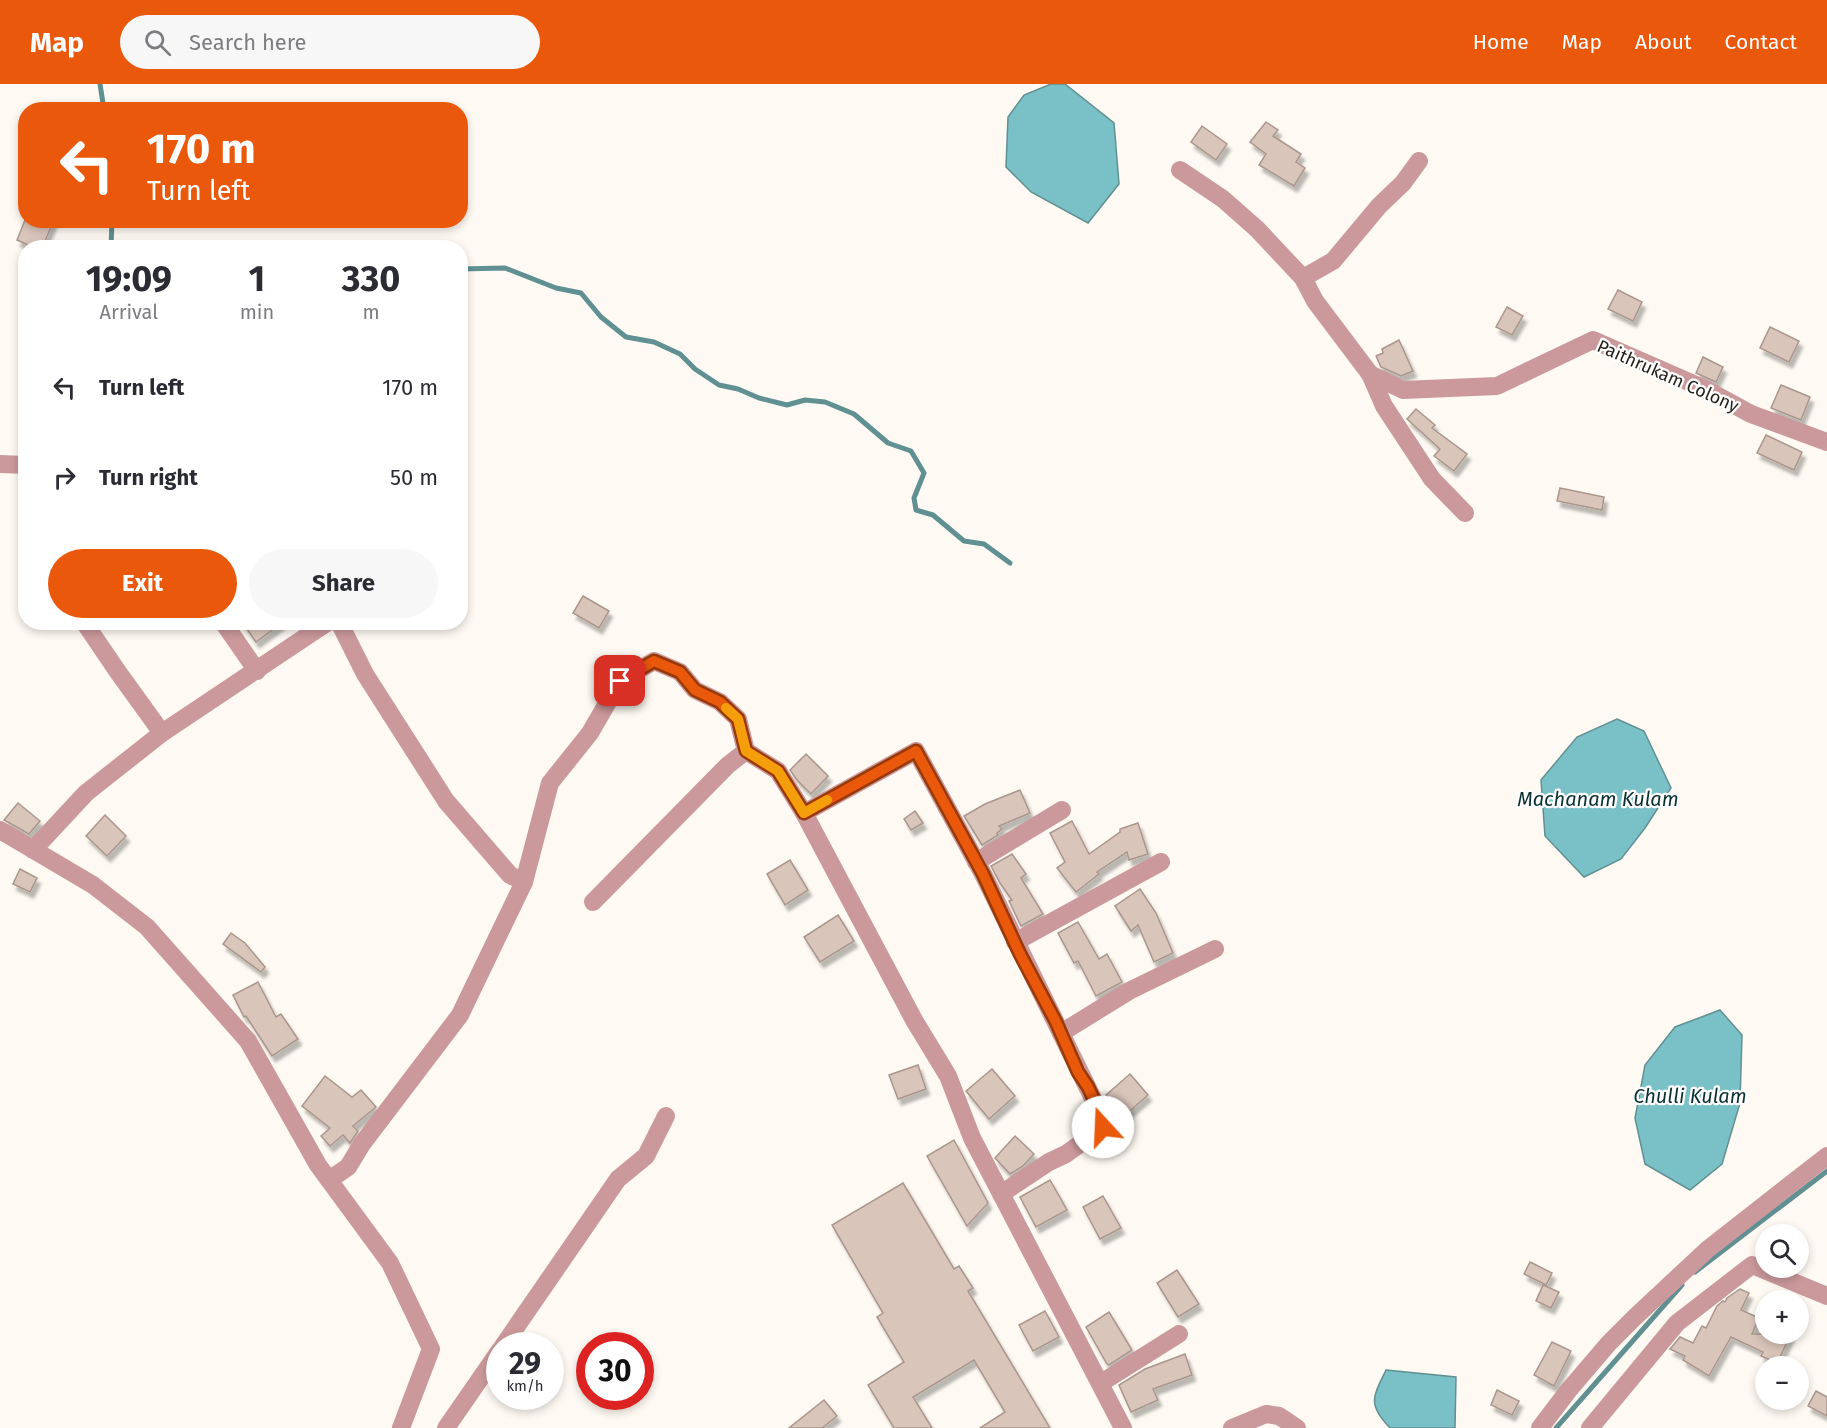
<!DOCTYPE html>
<meta charset="utf-8">
<style>
body{margin:0;font-family:"Fira Sans",sans-serif;background:#f7f7f7;color:#2b2b33;height:100vh;display:flex;flex-direction:column;font-size:22px;white-space:nowrap}
*{box-sizing:border-box;margin:0}
p{font-size:20px;color:#7c7c81}
.icon{flex:none;width:33px;height:33px;fill:none;stroke:currentColor;stroke-width:2;stroke-linecap:round;stroke-linejoin:round}
.map{position:relative;flex:1;overflow:hidden}
.details{position:absolute;left:18px;top:156px;width:450px;height:390px;display:flex;flex-direction:column;background:#fff;border-radius:24px;box-shadow:0 3px 9px #0003}
.details>*{flex:none}
.banner{position:absolute;left:18px;top:18px;width:450px;height:126px;border-radius:24px;box-shadow:0 3px 9px #0003;background:#ea580c;color:#fff;overflow:hidden}
.controls{position:absolute;left:1755px;top:1140px;display:grid;gap:12px}
.controls a{display:grid;place-items:center;width:54px;height:54px;border-radius:50%;background:#fff;box-shadow:0 3px 9px #0003;font-size:30px}
.speed{position:absolute;left:486px;top:1248px;display:flex;gap:12px;font-size:30px;font-weight:700;text-align:center}
.speed>*{display:grid;place-content:center;width:78px;height:78px;border-radius:50%;background:#fff;box-shadow:0 3px 9px #0003;line-height:1}
.speed small{font-size:15px;font-weight:400}
.speed .limit{border:9px solid #d22;background:#fff;color:#111}
.pin{position:absolute;display:grid;place-items:center;width:51px;height:51px;color:#fff;margin:-26px;border-radius:12px;box-shadow:0 3px 9px #0006}
.me{position:absolute;width:66px;margin:-33px;rotate:340deg;stroke-linejoin:round;filter:drop-shadow(0 0 4px #0008)}
.turn{display:flex;align-items:center;gap:21px;height:126px;padding:0 30px;font-size:27px}
.turn .icon{width:78px;height:78px;stroke-width:2.5}
.turn b{display:block;font-size:42px;line-height:51px}
.eta{display:flex;justify-content:space-evenly;align-items:center;height:102px;text-align:center}
.eta b{font-size:36px;font-weight:700;line-height:42px}
.primary-button{display:flex;gap:12px;margin-top:auto;padding:12px 30px}
.primary-button a{flex:1;height:69px;border-radius:36px;background:#ea580c;color:#fff;font-size:24px;font-weight:700;line-height:69px;text-align:center}
.primary-button a+a{background:#f7f7f7;color:#2b2b33}
ul{padding:0;list-style:none}
li{display:flex;align-items:center;gap:18px;height:90px;padding:0 30px}
li div{flex:1}
li b{display:block;font-size:22px}
li em{font-style:normal}
header{display:flex;align-items:center;gap:36px;box-sizing:border-box;height:84px;padding:0 30px;background:#ea580c;color:#fff}
header strong{font-size:28px}
nav{display:flex;gap:33px;margin-inline-start:auto;font-size:21px}
.search{width:420px;height:54px;background:#f7f7f7;display:flex;align-items:center;gap:15px;box-sizing:border-box;padding:0 21px;border-radius:33px;color:#7c7c81;font-size:22px}
.map>svg:first-child{display:block}
.water{fill:#7ac1c7;stroke:#609092;stroke-width:1.5}
.lines{fill:none;stroke-linecap:round;stroke-linejoin:round}
.stream{stroke:#609092;stroke-width:5}
.building{fill:#dac5bb;stroke:#aa968c;stroke-width:1.5;filter:url(#shadow)}
.minor{stroke:#cb999c;stroke-width:18}
.route-casing{stroke:#983908;stroke-width:15}
.route{stroke:#ea580c;stroke-width:10}
.slow{stroke:#f59e0b;stroke-width:10}
.labels{text-anchor:middle;stroke-width:4.5;stroke-linejoin:round;paint-order:stroke}
.street-label{font-size:18px;fill:#231f18;stroke:#fff}
.water-label{font-size:20px;font-style:italic;fill:#0b3032;stroke:#fff}
</style>
<header>
<strong>Map</strong>
<div class="search"><svg class="icon" aria-label="search" viewBox="0 0 24 24"><circle cx="10" cy="10" r="6"/><path d="M15 15l6 6"/></svg>Search here</div>
<nav><a>Home</a><a>Map</a><a>About</a><a>Contact</a></nav>
</header>
<div class="map">
<svg width="1827" height="1344" viewBox="0 0 1827 1344">
<defs>
<filter id="shadow"><feDropShadow dx="3.5" dy="6" stdDeviation="1.5" flood-color="#0004"/></filter>
</defs>
<rect width="100%" height="100%" fill="#fef9f2"/>
<g class="water">
<path d="M1051,0H1065L1114,39L1119,100L1088,139L1031,108L1006,83L1008,33L1024,11Z"/>
<path d="M1617,635L1644,647L1671,704L1645,744L1621,775L1584,793L1545,752L1541,696L1577,653Z"/>
<path d="M1720,926L1742,951L1740,1019L1722,1080L1690,1106L1645,1080L1635,1034L1645,981L1675,943Z"/>
<path d="M1386,1286L1456,1293L1455,1344H1390C1367,1320 1373,1313 1386,1286Z"/>
</g>
<g class="lines">
<g class="stream">
<path d="M100,0L104,26"/>
<path d="M111,164L112,136"/>
<path d="M460,185L505,184L556,204L581,209L601,233L626,253L654,258L680,270L695,285L719,301L738,305L759,314L787,321L805,316L825,318L854,330L888,359L911,367L924,389L914,414L916,426L933,431L964,457L984,460L1010,479"/>
<path d="M1695,1188L1827,1087"/>
<path d="M1556,1344L1682,1201"/>
</g>
</g>
<g class="building">
<path d="M1266,38L1278,46L1273,52L1301,70L1296,78L1305,84L1294,102L1259,81L1266,70L1250,58Z"/>
<path d="M1202,42L1227,60L1216,76L1191,58Z"/>
<path d="M25,136H54L42,164H35L17,156Z"/>
<path d="M1618,206L1642,218L1633,237L1608,225Z"/>
<path d="M1507,223L1523,232L1512,251L1496,243Z"/>
<path d="M1770,243L1799,257L1789,278L1760,264Z"/>
<path d="M1399,256L1413,287L1401,292L1381,283L1376,272L1383,269L1382,265Z"/>
<path d="M1703,273L1723,283L1716,298L1696,289Z"/>
<path d="M1781,301L1810,313L1801,336L1771,324Z"/>
<path d="M1416,325L1435,341L1432,344L1467,370L1454,387L1434,372L1440,365L1407,335Z"/>
<path d="M1766,351L1802,368L1794,386L1757,369Z"/>
<path d="M1560,404L1604,413L1602,426L1557,417Z"/>
<path d="M583,512L609,527L599,544L573,529Z"/>
<path d="M242,538H283L256,558Z"/>
<path d="M806,670L828,692L811,710L797,696L790,686Z"/>
<path d="M1020,706L1030,729L999,742L1002,745L997,749L998,751L982,761L964,732L985,720Z"/>
<path d="M18,719L40,737L29,750L4,736Z"/>
<path d="M915,727L923,739L911,746L904,735Z"/>
<path d="M105,731L126,752L107,772L86,752Z"/>
<path d="M1072,737L1089,770L1120,748V745L1138,739L1148,770L1129,776L1127,768L1097,788L1099,790L1076,808L1057,784L1065,778L1050,749Z"/>
<path d="M1012,770L1026,790L1021,794L1043,830L1021,842L1009,817L1012,816L1000,799L991,782Z"/>
<path d="M790,776L808,806L785,821L767,790Z"/>
<path d="M20,785L37,794L30,808L13,800Z"/>
<path d="M1140,805L1156,829L1173,869L1154,878L1138,841L1131,847L1115,822Z"/>
<path d="M838,831L854,857L820,878L804,853Z"/>
<path d="M1078,838L1099,875L1107,870L1122,898L1096,912L1078,877L1074,879L1058,849Z"/>
<path d="M231,849L245,859L265,883L261,888L223,860Z"/>
<path d="M258,898L276,933L281,930L298,955L272,972L246,932L244,933L233,911Z"/>
<path d="M918,981L926,1005L898,1015L889,991Z"/>
<path d="M992,985L1015,1012L989,1035L966,1007Z"/>
<path d="M1130,990L1148,1011L1124,1032L1106,1011Z"/>
<path d="M325,992L352,1013L361,1006L376,1023L353,1042L358,1047L350,1059L343,1051L330,1062L321,1052L330,1044L302,1022Z"/>
<path d="M1015,1052L1034,1070L1023,1082L1010,1090L995,1074Z"/>
<path d="M954,1056L988,1119L967,1142L927,1072Z"/>
<path d="M1050,1096L1067,1126L1036,1143L1020,1113Z"/>
<path d="M903,1099L954,1185L959,1182L973,1204L968,1207L1050,1344H980L1005,1328L974,1276L913,1313L932,1344H894L868,1301L904,1278L877,1233L883,1229L832,1141Z"/>
<path d="M1103,1112L1121,1144L1100,1155L1083,1123Z"/>
<path d="M1530,1178L1552,1189L1546,1201L1524,1190Z"/>
<path d="M1177,1186L1199,1220L1178,1233L1157,1199Z"/>
<path d="M1543,1201L1559,1208L1551,1224L1536,1217Z"/>
<path d="M1740,1205L1749,1209L1741,1226L1759,1234L1752,1250H1791L1777,1279L1761,1272L1763,1268L1731,1253L1709,1292L1683,1276L1685,1272L1670,1265L1680,1253L1693,1259L1702,1242L1706,1244L1717,1222L1723,1217L1725,1218L1727,1214Z"/>
<path d="M1045,1227L1059,1253L1033,1267L1019,1241Z"/>
<path d="M1109,1228L1132,1266L1109,1281L1107,1280L1086,1243Z"/>
<path d="M1552,1258L1571,1267L1554,1302L1534,1291Z"/>
<path d="M1185,1270L1192,1291L1153,1305L1158,1316L1131,1328L1119,1301L1145,1285Z"/>
<path d="M1497,1306L1519,1317L1512,1331L1491,1321Z"/>
<path d="M1816,1307L1827,1313V1332L1808,1322Z"/>
<path d="M824,1316L837,1332L822,1344H789Z"/>
</g>
<g class="lines">
<g class="minor">
<path d="M1419,77L1403,99L1379,122L1333,177L1303,194L1315,217L1370,290L1403,306L1497,302L1593,256L1705,305L1751,330L1827,358"/>
<path d="M1180,86L1223,115L1257,145L1303,194"/>
<path d="M1370,290L1384,322L1432,395L1465,429"/>
<path d="M0,380L26,381"/>
<path d="M84,538L118,588L162,649"/>
<path d="M223,538L257,587"/>
<path d="M339,538L365,590L446,717L510,791L524,798"/>
<path d="M0,746L93,801L147,843L248,957L318,1081L390,1179L431,1265L401,1344"/>
<path d="M33,766L86,709L162,649L328,538"/>
<path d="M976,778L1062,726"/>
<path d="M593,818L728,681L746,667L778,687L804,729"/>
<path d="M1015,858L1161,778"/>
<path d="M1061,949L1129,907L1215,865"/>
<path d="M329,1096L348,1083L362,1060L460,931L524,798L550,699L590,649L620,597L654,577L680,588L695,606L720,618L738,635L746,667"/>
<path d="M1001,1110L1049,1078L1066,1070L1103,1043L1102,1033L983,790L916,667L804,729L914,936L948,992L972,1054L1123,1344"/>
<path d="M503,1262L618,1095L646,1072L666,1032"/>
<path d="M1101,1299L1179,1250"/>
<path d="M446,1344L500,1266"/>
<path d="M1232,1344L1266,1330L1279,1332L1297,1344"/>
<path d="M1540,1344L1568,1307L1609,1259L1634,1234L1708,1165L1827,1072"/>
<path d="M1590,1344L1677,1239L1752,1181L1827,1212"/>
</g>
</g>
<g class="lines">
<defs>
<path id="route" d="M620,597L654,577L680,588L695,606L720,618L738,635L746,667L778,687L804,729L916,667L983,790L1020,870L1056,938L1078,988L1088,1003L1102,1033L1103,1043"/>
</defs>
<use href="#route" class="route-casing"/>
<use href="#route" class="route"/>
<path class="slow" d="M726,624L738,635L746,667L778,687L804,729L827,716"/>
</g>
<g class="labels">
<g class="street-label">
<text transform="translate(1668 292) rotate(24)" y="6">Paithrukam Colony</text>
</g>
<g class="water-label">
<text x="1598" y="722">Machanam Kulam</text>
<text x="1690" y="1019">Chulli Kulam</text>
</g>
</g>
</svg>
<div class="controls">
<a><svg class="icon" aria-label="search" viewBox="0 0 24 24"><circle cx="10" cy="10" r="6"/><path d="M15 15l6 6"/></svg></a>
<a>+</a>
<a>−</a>
</div>
<div class="speed"><div>29<small>km/h</small></div><div class="limit">30</div></div>
<div class="pin" style="left:620px;top:597px;background:#d93025"><svg class="icon" aria-label="arrive" viewBox="0 0 24 24"><path d="M6 21V4h12l-3 4 3 4H6"/></svg></div>
<svg class="me" style="left:1103px;top:1043px" viewBox="-20 -20 40 40"><circle r="19" fill="#fff"/><path d="M0-13L10 11 0 6-10 11z" fill="#ea580c"/></svg>
<div class="banner">
<div class="turn"><svg class="icon" aria-label="left" viewBox="0 0 24 24"><path d="M17 20v-9H6M10 6l-5 5 5 5"/></svg><div><b>170 m</b>Turn left</div></div>
</div>
<section class="details">
<div class="eta">
<div><b>19:09</b><p>Arrival</p></div>
<div><b>1</b><p>min</p></div>
<div><b>330</b><p>m</p></div>
</div>
<ul>
<li><svg class="icon" aria-label="left" viewBox="0 0 24 24"><path d="M17 20v-9H6M10 6l-5 5 5 5"/></svg><div><b>Turn left</b></div><em>170 m</em></li>
<li><svg class="icon" aria-label="right" viewBox="0 0 24 24"><path d="M7 20v-9h11M14 6l5 5-5 5"/></svg><div><b>Turn right</b></div><em>50 m</em></li>
</ul>
<div class="primary-button"><a>Exit</a><a>Share</a></div>
</section>
</div>
